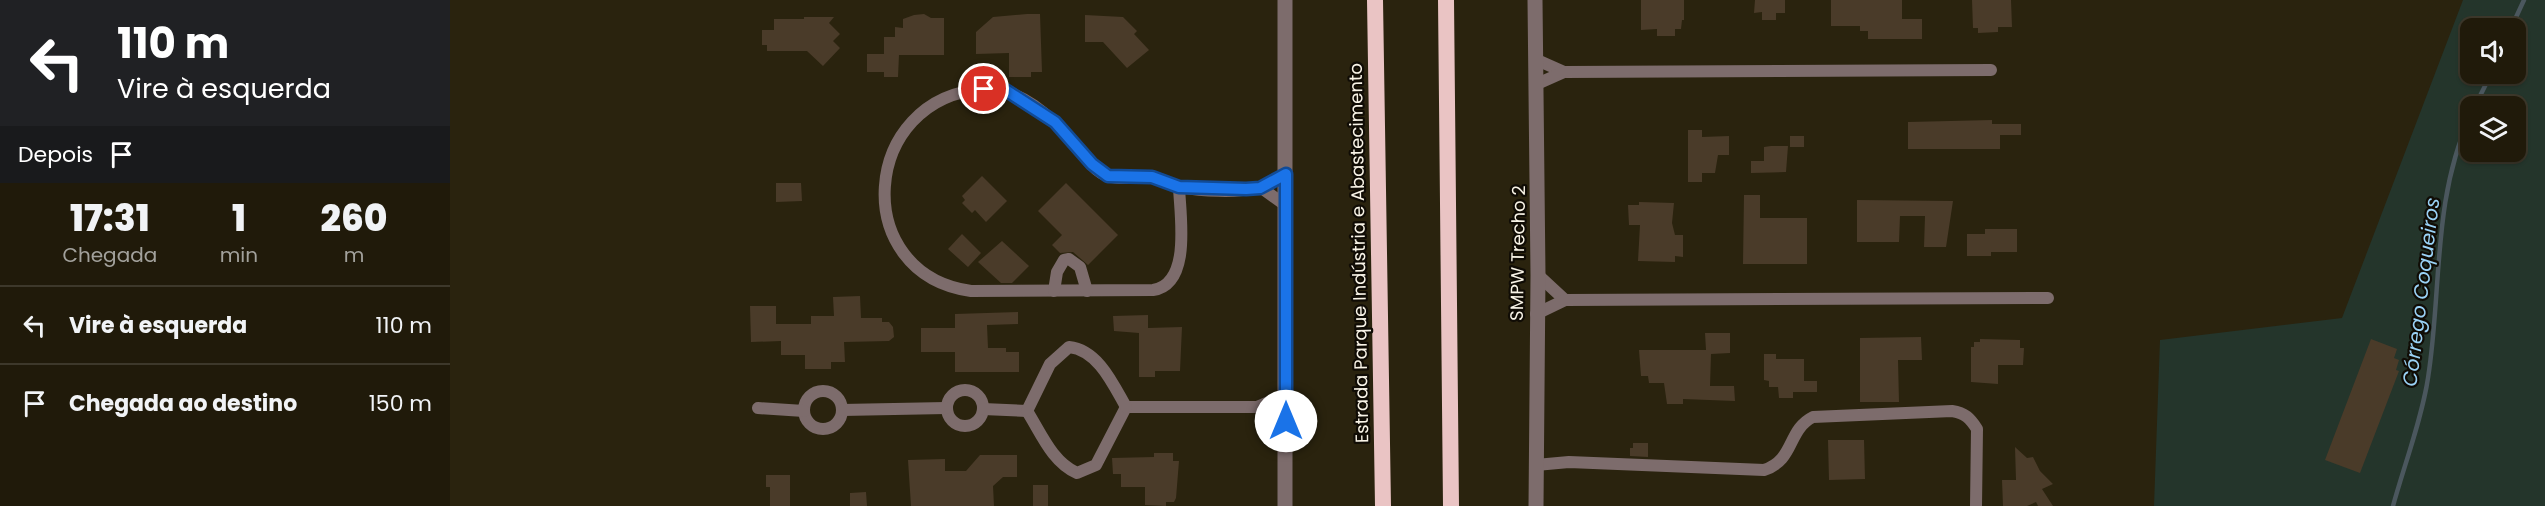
<!DOCTYPE html>
<html lang="pt">
<meta charset="utf-8">
<style>
body{margin:0;font-family:Poppins,sans-serif;background:#282313;color:#f1f3f6;height:100vh;display:flex;flex-direction:column;font-size:22px;white-space:nowrap}
*{box-sizing:border-box;margin:0}
p{font-size:20px;color:#a2a19c}
.icon{flex:none;width:33px;height:33px;fill:none;stroke:currentColor;stroke-width:2;stroke-linecap:round;stroke-linejoin:round}
.map{position:relative;flex:1;overflow:hidden}
.details{display:flex;flex-direction:column;background:#201a0a;width:450px}
.details>*{flex:none}
.banner{background:#202124;color:#fff;overflow:hidden}
.fabs{position:absolute;left:2010px;top:18px;display:grid;gap:12px}
.fabs a{display:grid;place-items:center;width:66px;height:66px;border-radius:12px;background:#201a0a;box-shadow:0 2px 4px #0004,0 0 0 2px #3d382b;font-size:30px}
.pin{position:absolute;display:grid;place-items:center;width:51px;height:51px;color:#fff;margin:-26px;border:3px solid #fff;border-radius:50%;box-shadow:0 2px 6px #0007}
.me{position:absolute;width:66px;margin:-33px;rotate:0deg;stroke-linejoin:round;filter:drop-shadow(0 0 4px #0008)}
.turn{display:flex;align-items:center;gap:21px;height:126px;padding:0 18px;font-size:27px}
.turn .icon{width:78px;height:78px;stroke-width:2.5}
.turn b{display:block;font-size:42px;line-height:51px}
.then{display:flex;align-items:center;height:57px;padding:0 18px;background:#0003;gap:12px;font-size:22px}
.eta{display:flex;justify-content:space-evenly;align-items:center;height:102px;text-align:center}
.eta b{font-size:36px;font-weight:800;line-height:42px}
ul{padding:0;list-style:none}
li{display:flex;align-items:center;gap:18px;height:78px;padding:0 18px;border-top:2px solid #3d382b}
li div{flex:1}
li b{display:block;font-size:22px}
li em{font-style:normal}
main{display:flex;flex:1;min-height:0}
.map>svg:first-child{display:block}
.green{fill:#24352b;fill-rule:evenodd}
.lines{fill:none;stroke-linecap:round;stroke-linejoin:round}
.stream{stroke:#4b575e;stroke-width:4.5}
.building{fill:#4a3b29}
.minor{stroke:#7d6c6c;stroke-width:12}
.tertiary{stroke:#7d6c6c;stroke-width:15}
.trunk{stroke:#eac4c4;stroke-width:16}
.route-casing{stroke:#114b97;stroke-width:15}
.route{stroke:#1a73e8;stroke-width:10}
.labels{text-anchor:middle;stroke-width:4.5;stroke-linejoin:round;paint-order:stroke}
.street-label{font-size:18px;fill:#f9f4e7;stroke:#100c05}
.water-label{font-size:20px;font-style:italic;fill:#9ad2f6;stroke:#100c05}
</style>
<main>
<section class="details">
<div class="banner">
<div class="turn"><svg class="icon" aria-label="left" viewBox="0 0 24 24"><path d="M17 20v-9H6M10 6l-5 5 5 5"/></svg><div><b>110 m</b>Vire à esquerda</div></div>
<div class="then">Depois<svg class="icon" aria-label="arrive" viewBox="0 0 24 24"><path d="M6 21V4h12l-3 4 3 4H6"/></svg></div>
</div>
<div class="eta">
<div><b>17:31</b><p>Chegada</p></div>
<div><b>1</b><p>min</p></div>
<div><b>260</b><p>m</p></div>
</div>
<ul>
<li><svg class="icon" aria-label="left" viewBox="0 0 24 24"><path d="M17 20v-9H6M10 6l-5 5 5 5"/></svg><div><b>Vire à esquerda</b></div><em>110 m</em></li>
<li><svg class="icon" aria-label="arrive" viewBox="0 0 24 24"><path d="M6 21V4h12l-3 4 3 4H6"/></svg><div><b>Chegada ao destino</b></div><em>150 m</em></li>
</ul>
</section>
<div class="map">
<svg width="2095" height="506" viewBox="0 0 2095 506">
<rect width="100%" height="100%" fill="#2a230e"/>
<path class="green" d="M2013,0H2095V506H1704L1710,340L1892,318ZM2020,28H2066V74H2020ZM2020,106H2066V152H2020Z"/>
<g class="lines">
<g class="stream">
<path d="M2061,28L2074,0"/>
<path d="M2025,106L2041,74"/>
<path d="M1943,506C1954,466 1972,418 1978,378C1992,290 1982,200 2020,117"/>
</g>
</g>
<g class="building">
<path d="M1191,0H1234V20H1232L1231,29H1225V36H1207V29L1191,30Z"/>
<path d="M1305,0H1335V13H1326V20H1312V12L1304,13Z"/>
<path d="M1381,0H1452V19H1472V39H1418V31H1410V26H1381Z"/>
<path d="M1522,0H1561L1562,27H1548V32L1528,33V28H1523Z"/>
<path d="M474,14L481,18H494V55H449L448,77H434V72H417V54H434V37H445V27L453,28V19L464,15Z"/>
<path d="M577,14H590L592,72H581V77H559V53L526,54V32L543,17Z"/>
<path d="M635,15L673,17L687,31L684,34L699,50L677,68L653,42H635Z"/>
<path d="M354,17H384L379,23L390,34L383,41L390,48L373,66L357,51H317V45H312V30H324V19H354Z"/>
<path d="M1542,120V124H1571V135H1550V149H1458V122Z"/>
<path d="M1238,130H1252V137L1279,136V155H1268L1265,173H1252V182H1238Z"/>
<rect x="1340" y="136" width="14" height="11"/>
<path d="M1321,146H1338L1336,172L1301,173V161H1314V147Z"/>
<path d="M532,176L557,201L536,222L525,210L522,213L512,203L515,200L512,196Z"/>
<path d="M326,183H351L352,201L326,202Z"/>
<path d="M616,183L668,235L638,265L623,252L610,253L602,245L612,235L588,211Z"/>
<path d="M1294,195H1310V218H1357V264H1293Z"/>
<path d="M1407,200L1503,201L1496,247H1474L1475,216H1450L1449,242H1407Z"/>
<path d="M1189,202L1224,203L1222,223L1225,235H1233V257L1225,256V262L1188,261L1190,225H1179L1178,205H1189Z"/>
<path d="M1535,229H1567V252H1541V256H1517V234H1535Z"/>
<path d="M512,234L531,253L518,267L498,249Z"/>
<path d="M552,241L579,266L562,283H551L528,262Z"/>
<path d="M410,296L411,318H432V322H439L443,327L444,337L439,341L394,342L395,362H381V369H355V355H331V341L301,342L300,306H326V324H361V316H384L383,297Z"/>
<path d="M568,312V324L537,325L538,348H556V352H569V372H505V352H471V328H505V314Z"/>
<path d="M698,315V328L732,327L730,371H705V377H689V333L664,331L663,316Z"/>
<path d="M1255,333H1280V353L1261,354L1260,386H1284L1285,401L1233,399V404H1217L1214,383H1199L1198,376H1191L1189,350H1256Z"/>
<path d="M1471,337L1472,360H1448L1449,402H1410V338Z"/>
<path d="M1530,339L1570,340V348H1574L1573,365H1548V384L1521,382V347H1524V342H1530Z"/>
<path d="M1921,339L1947,349L1944,358L1949,360L1946,370L1949,371L1910,473L1875,460Z"/>
<path d="M1314,354H1326V359H1354V381H1367V392H1343V398H1329L1328,387H1319V381L1314,380Z"/>
<path d="M1378,440H1414L1415,479L1379,480Z"/>
<path d="M1183,443H1198V457L1180,456V448H1183Z"/>
<path d="M1565,447L1577,458L1583,457L1590,471L1603,484L1592,489L1603,506H1588L1586,502L1577,506H1553L1552,480H1566Z"/>
<path d="M704,453H723V461H729L726,498L724,502H716V506L695,505V487H671V474H663L662,458L704,457Z"/>
<path d="M530,455H567V477H553L543,486L544,506H461L458,460L495,459V471H516Z"/>
<path d="M316,475H340V506H320V487H316Z"/>
<rect x="583" y="485" width="15" height="21"/>
<path d="M416,492L417,506H400V493Z"/>
</g>
<g class="lines">
<g class="minor">
<path d="M1087,60L1114,72L1541,70"/>
<path d="M1087,84L1114,72"/>
<path d="M729,187C730,215 742,284 703,290L521,291C398,274 410,97 534,89C569,86 602,118 624,143C632,153 640,166 651,173C665,182 685,176 700,177C712,177 720,185 730,187C752,191 785,193 807,188C817,186 827,179 836,174"/>
<path d="M810,187L835,205"/>
<path d="M1088,275L1115,300"/>
<path d="M604,291L607,272L614,260L619,259L630,267L637,291"/>
<path d="M1086,314L1115,300L1598,298"/>
<circle cx="515" cy="408" r="18"/>
<circle cx="373" cy="410" r="19"/>
<path d="M676,407H807L835,421"/>
<path d="M807,407L835,395"/>
<path d="M308,408L354,411"/>
<path d="M533,409L577,411"/>
<path d="M392,410L496,408"/>
<path d="M577,411C591,433 602,462 627,473L646,465L676,407"/>
<path d="M577,411L600,364L619,347C648,350 663,384 676,407"/>
<path d="M1086,465L1119,462L1314,470C1345,460 1337,430 1363,417L1502,411C1515,413 1520,418 1527,429L1526,506"/>
</g>
<g class="tertiary">
<path d="M835,0V506"/>
<path d="M1085,0L1088,275L1086,506"/>
</g>
<g class="trunk">
<path d="M925,0L933,506"/>
<path d="M996,0L1001,506"/>
</g>
</g>
<g class="lines">
<defs>
<path id="route" d="M534,89L557,91L605,122L642,164L658,176L702,177L729,187L796,189L810,188L836,174V421"/>
</defs>
<use href="#route" class="route-casing"/>
<use href="#route" class="route"/>
</g>
<g class="labels">
<g class="street-label">
<text transform="translate(909 253) rotate(-91)" y="6">Estrada Parque Indústria e Abastecimento</text>
<text transform="translate(1068 253) rotate(-89)" y="6">SMPW Trecho 2</text>
</g>
<g class="water-label">
<text transform="translate(1971 292) rotate(-83)" y="7">Córrego Coqueiros</text>
</g>
</g>
</svg>
<div class="fabs">
<a><svg class="icon" aria-label="sound" viewBox="0 0 24 24"><path d="M4 9h4l5-4v14l-5-4H4zM17 9q2 3 0 6"/></svg></a>
<a><svg class="icon" aria-label="layers" viewBox="0 0 24 24"><path d="M12 4l9 5-9 5-9-5zM3 14l9 5 9-5"/></svg></a>
</div>
<div class="pin" style="left:534px;top:89px;background:#d93025"><svg class="icon" aria-label="arrive" viewBox="0 0 24 24"><path d="M6 21V4h12l-3 4 3 4H6"/></svg></div>
<svg class="me" style="left:836px;top:421px" viewBox="-20 -20 40 40"><circle r="19" fill="#fff"/><path d="M0-13L10 11 0 6-10 11z" fill="#1a73e8"/></svg>
</div>
</main>
